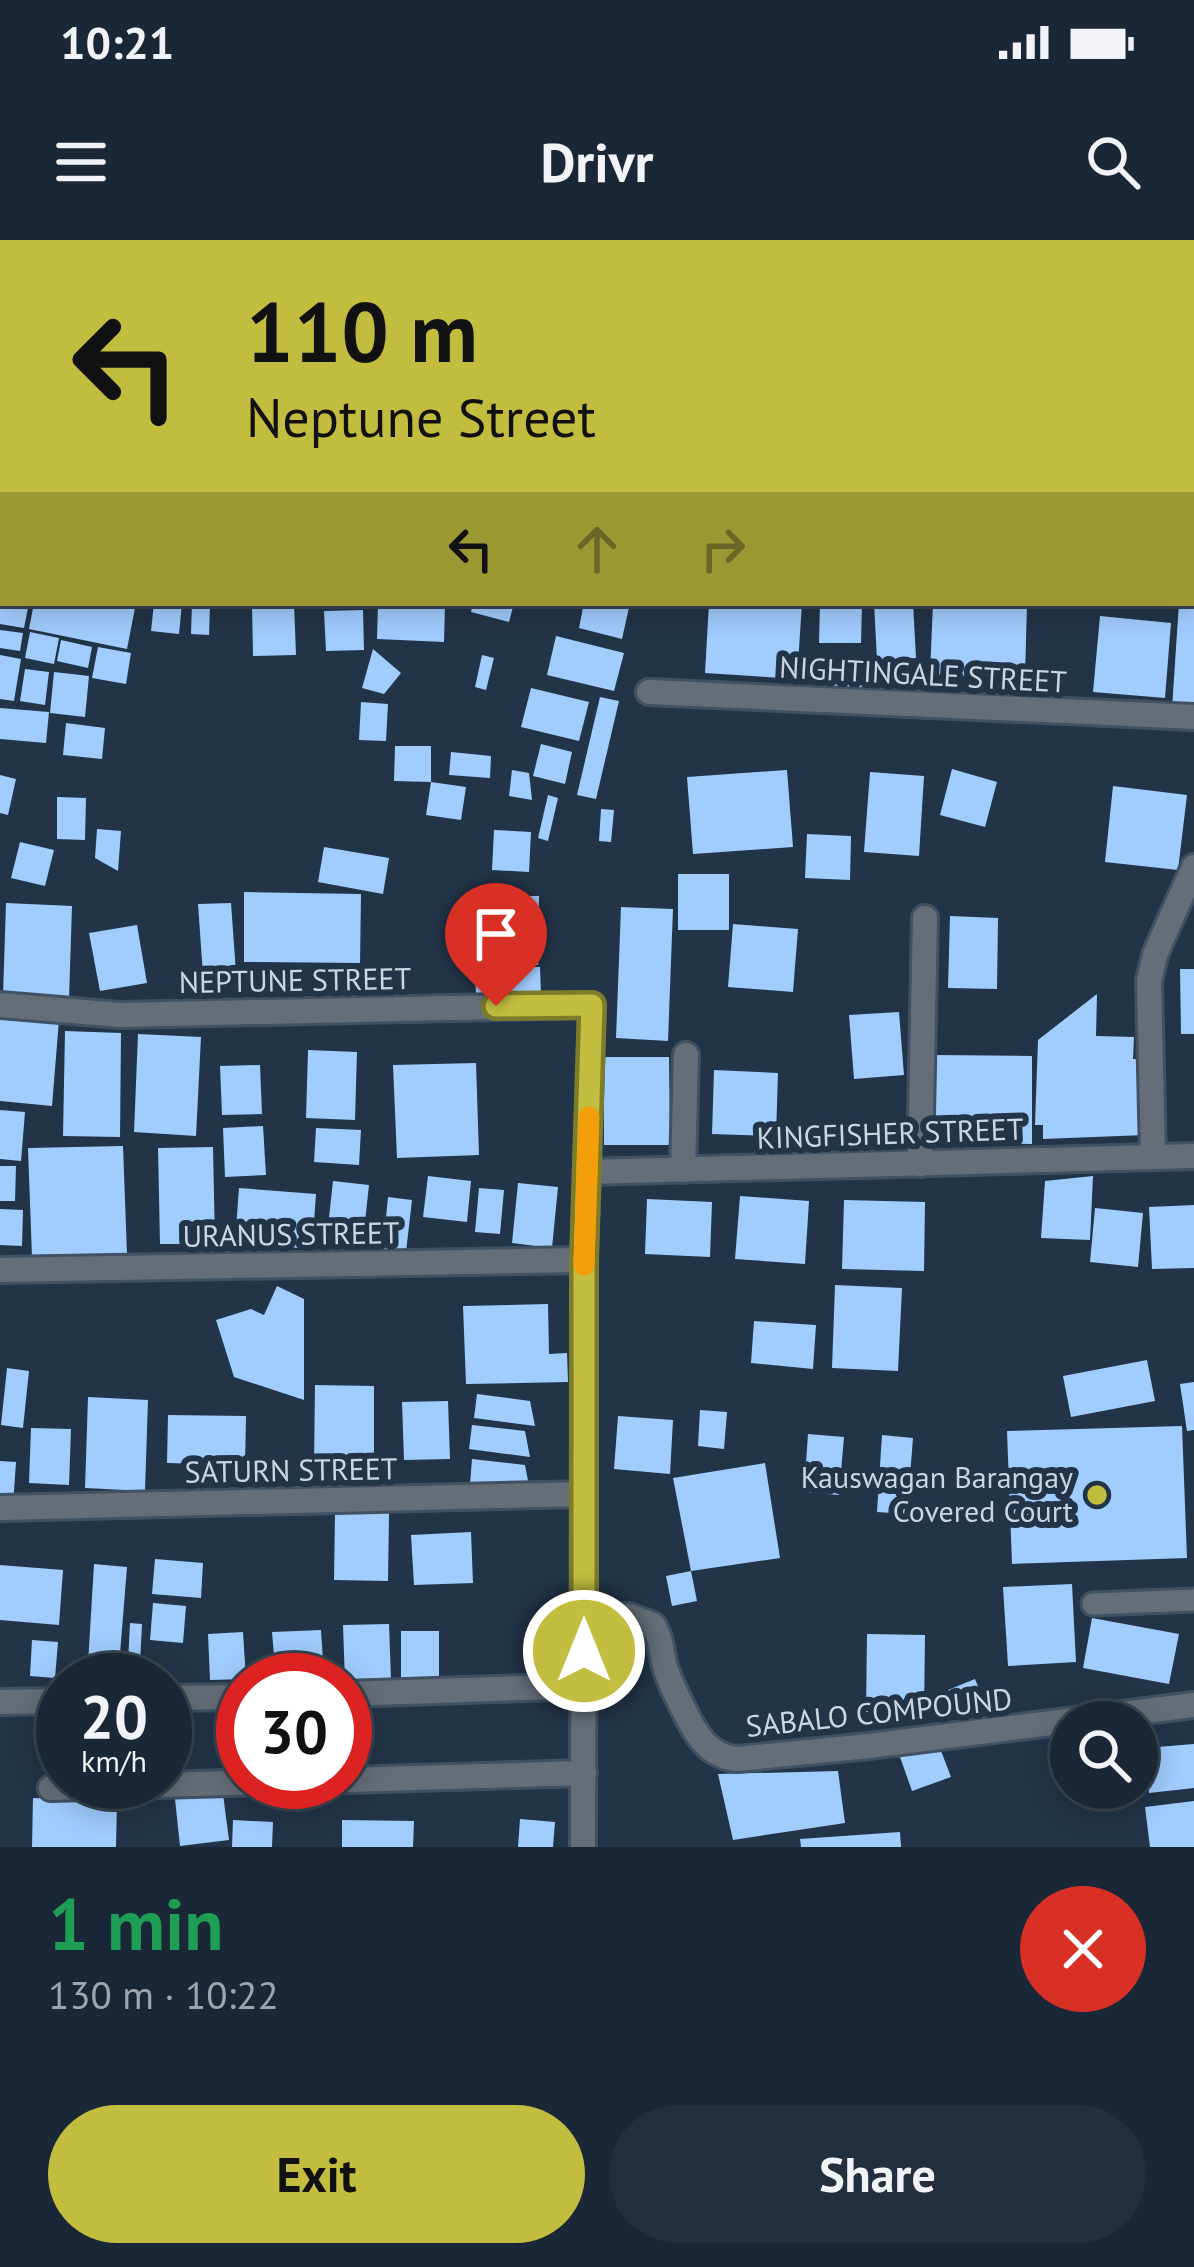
<!DOCTYPE html>
<meta charset="utf-8">
<style>
body{margin:0;font-family:"PT Sans",sans-serif;background:#232f3e;color:#f1f3f6;height:100vh;display:flex;flex-direction:column;font-size:45px;white-space:nowrap}
*{box-sizing:border-box;margin:0}
p{font-size:39px;color:#9fa5ad}
.icon{flex:none;width:66px;height:66px;fill:none;stroke:currentColor;stroke-width:2;stroke-linecap:round;stroke-linejoin:round}
.map{position:relative;height:1607px;overflow:hidden}
.side{display:flex;flex-direction:column;background:#1a2736;flex:1}
.side>*{flex:none}
.top-card{position:absolute;left:0px;top:0px;width:1194px;height:366px;box-shadow:0 6px 30px #0003,0 0 0 3px #384451;background:#c2bd3f;color:#111;overflow:hidden}
.fabs{position:absolute;left:1050px;top:1461px;display:grid;gap:24px}
.fabs a{display:grid;place-items:center;width:108px;height:108px;border-radius:50%;background:#1a2736;box-shadow:0 6px 30px #0003,0 0 0 3px #384451;font-size:60px}
.speed{position:absolute;left:36px;top:1413px;display:flex;gap:24px;font-size:60px;font-weight:700;text-align:center}
.speed>*{display:grid;place-content:center;width:156px;height:156px;border-radius:50%;background:#1a2736;box-shadow:0 6px 30px #0003,0 0 0 3px #384451;line-height:1}
.speed small{font-size:30px;font-weight:400}
.speed .limit{border:18px solid #d22;background:#fff;color:#111}
.pin{position:absolute;display:grid;place-items:center;width:102px;height:102px;color:#fff;margin:-123px -51px;border-radius:50% 50% 50% 0;rotate:-45deg;box-shadow:0 0 12px #0007}
.pin .icon{rotate:45deg}
.me{position:absolute;width:132px;margin:-66px;rotate:0deg;stroke-linejoin:round;filter:drop-shadow(0 0 9px #0008)}
.turn{display:flex;align-items:center;gap:42px;height:252px;padding:0 48px;font-size:54px}
.turn .icon{width:156px;height:156px;stroke-width:2.5}
.turn b{display:block;font-size:84px;line-height:102px}
.lanes{display:flex;align-items:center;height:114px;padding:0 48px;background:#0003;justify-content:center;gap:60px;direction:ltr}
.lanes .off{opacity:.35}
.round{display:grid;place-items:center;flex:none;width:126px;height:126px;border-radius:63px;background:#232f3e}
.headline{display:flex;align-items:center;justify-content:space-between;height:204px;padding:0 48px}
h1{font-size:72px;font-weight:700;line-height:90px;color:#1e9e55}
.button{display:flex;gap:24px;margin-top:auto;padding:24px 48px}
.button a{flex:1;height:138px;border-radius:72px;background:#c2bd3f;color:#111;font-size:48px;font-weight:700;line-height:138px;text-align:center}
.button a+a{background:#232f3e;color:#f1f3f6}
.status{display:flex;justify-content:space-between;align-items:center;height:84px;padding:0 60px;background:#1a2736;direction:ltr}
.status svg{height:33px;fill:currentColor}
header{display:flex;justify-content:space-between;align-items:center;height:156px;padding:0 48px;background:#1a2736;font-size:54px;font-weight:700}
.map>svg:first-child{display:block}
.building{fill:#a1ccfe}
.lines{fill:none;stroke-linecap:round;stroke-linejoin:round}
.service-casing{stroke:#405164;stroke-width:27}
.minor-casing{stroke:#405164;stroke-width:30}
.service{stroke:#656e78;stroke-width:21}
.minor{stroke:#656e78;stroke-width:24}
.route-casing{stroke:#7e7b29;stroke-width:30}
.route{stroke:#c2bd3f;stroke-width:21}
.slow{stroke:#f59e0b;stroke-width:21}
.poi-dot{fill:#c2bd3f;stroke:#223448;stroke-width:4.5}
.labels{text-anchor:middle;stroke-width:12;stroke-linejoin:round;paint-order:stroke}
.street-label{font-size:30px;fill:#cbd6e3;stroke:#223448}
.poi-label{font-size:30px;fill:#cbd6e3;stroke:#223448;text-anchor:end}
</style>
<div class="status"><b>10:21</b><svg viewBox="0 0 49 12"><path d="M0 12V9h3v3zM5 12V6h3v6zM10 12V3h3v9zM15 12V0h3v12zM26 1h20v11H26zM47 4h2v5h-2z"/></svg></div>
<header><svg class="icon" aria-label="menu" viewBox="0 0 24 24"><path d="M4 6h16M4 12h16M4 18h16"/></svg>Drivr<svg class="icon" aria-label="search" viewBox="0 0 24 24"><circle cx="10" cy="10" r="6"/><path d="M15 15l6 6"/></svg></header>
<div class="map">
<svg width="1194" height="1607" viewBox="0 0 1194 1607">
<rect width="100%" height="100%" fill="#223448"/>
<g class="building">
<path d="M0,363H29L24,388L0,384Z"/>
<path d="M34,363H108L135,368L127,409L29,389Z"/>
<path d="M154,363H182L179,394L151,391Z"/>
<path d="M192,363H210L209,395L191,394Z"/>
<path d="M294,363L296,415L253,416L252,364Z"/>
<path d="M378,363L445,364L444,402L377,399Z"/>
<path d="M473,363H514L509,382L471,372Z"/>
<path d="M584,363H630L622,399L579,388Z"/>
<path d="M709,363H802L797,439L705,433Z"/>
<path d="M820,363H862L861,403H819Z"/>
<path d="M874,363H913L916,418L877,420Z"/>
<path d="M933,363H1027L1025,438L930,434Z"/>
<path d="M1179,363H1194V470L1172,468Z"/>
<path d="M363,370L364,410L326,411L324,371Z"/>
<path d="M1100,376L1171,383L1165,458L1093,452Z"/>
<path d="M0,390L23,393L20,411L0,408Z"/>
<path d="M30,392L59,398L54,424L25,418Z"/>
<path d="M556,396L624,413L614,451L547,435Z"/>
<path d="M61,400L92,407L88,428L57,421Z"/>
<path d="M98,407L131,413L126,444L92,438Z"/>
<path d="M373,409L401,433L384,454L362,448Z"/>
<path d="M0,415L21,419L14,461L0,459Z"/>
<path d="M482,415L494,418L486,450L475,447Z"/>
<path d="M871,420L872,454L826,457L824,422Z"/>
<path d="M25,429L49,432L45,465L20,461Z"/>
<path d="M54,432L89,436L85,477L50,473Z"/>
<path d="M531,448L589,462L579,501L521,487Z"/>
<path d="M600,457L619,461L596,559L577,555Z"/>
<path d="M361,462L388,464L386,501L359,500Z"/>
<path d="M0,468L49,472L46,503L0,499Z"/>
<path d="M66,483L105,488L102,519L63,515Z"/>
<path d="M541,504L572,512L565,544L533,536Z"/>
<path d="M395,506H431V542L394,541Z"/>
<path d="M451,512L491,516L490,538L449,535Z"/>
<path d="M952,529L997,542L985,587L940,575Z"/>
<path d="M512,530L529,533L532,560L509,556Z"/>
<path d="M787,530L793,607L693,614L687,537Z"/>
<path d="M870,532L924,536L919,616L864,612Z"/>
<path d="M0,535L16,539L8,575L0,573Z"/>
<path d="M431,542L466,547L461,580L426,575Z"/>
<path d="M1113,546L1187,555L1178,630L1105,622Z"/>
<path d="M548,555L558,558L548,601L538,598Z"/>
<path d="M57,557L86,558L85,600L57,599Z"/>
<path d="M601,569L614,570L611,602L599,601Z"/>
<path d="M97,589L121,591L118,631L95,618Z"/>
<path d="M494,590L531,592L529,632L492,630Z"/>
<path d="M807,594L851,596L850,640L805,638Z"/>
<path d="M20,602L54,610L45,646L11,638Z"/>
<path d="M324,607L389,618L383,654L318,642Z"/>
<rect x="678" y="634" width="51" height="56"/>
<path d="M244,652L361,654L360,723L244,722Z"/>
<path d="M469,656H539V679L469,678Z"/>
<path d="M6,663L72,666L69,759L3,756Z"/>
<path d="M231,663L236,733L203,735L198,664Z"/>
<path d="M621,667L673,669L668,801L616,798Z"/>
<path d="M950,676L998,678L997,749L948,748Z"/>
<path d="M471,682H536V700H472Z"/>
<path d="M733,684L798,689L793,752L728,747Z"/>
<path d="M137,685L147,743L100,751L89,693Z"/>
<path d="M473,703L539,707L538,725L471,720Z"/>
<path d="M540,727L541,755L476,756L475,728Z"/>
<path d="M1180,729H1194V794H1181Z"/>
<path d="M1097,754L1096,796L1134,797L1133,819H1141L1145,895L1043,899V885H1035L1038,800Z"/>
<path d="M899,772L904,835L854,839L849,775Z"/>
<path d="M0,775L59,780L52,866L0,861Z"/>
<path d="M65,791L121,793L120,897L63,896Z"/>
<path d="M138,794L201,797L196,896L134,892Z"/>
<path d="M308,810L357,812L355,880L306,878Z"/>
<path d="M934,815L1032,816V904L934,902Z"/>
<path d="M604,817H669L670,905H604Z"/>
<path d="M476,823L479,915L397,918L393,825Z"/>
<path d="M260,825L262,874L222,875L220,826Z"/>
<path d="M714,830L778,833L776,896L712,894Z"/>
<path d="M0,870L25,872L21,921L0,919Z"/>
<path d="M263,886L266,935L225,937L223,888Z"/>
<path d="M316,888L361,890L359,925L314,922Z"/>
<path d="M123,906L127,1014L32,1017L28,908Z"/>
<path d="M213,907L215,1004H160L158,908Z"/>
<path d="M0,926H16L15,961H0Z"/>
<path d="M428,936L471,941L467,982L423,977Z"/>
<path d="M1093,936L1090,1000L1041,998L1045,941Z"/>
<path d="M333,941L369,945L362,1009L326,1005Z"/>
<path d="M518,943L558,947L552,1008L512,1003Z"/>
<path d="M239,948L316,954L312,1009L235,1003Z"/>
<path d="M479,948L504,950L500,994L475,992Z"/>
<path d="M740,956L809,961L805,1024L735,1019Z"/>
<path d="M388,957L412,960L406,1012L383,1009Z"/>
<path d="M647,959L712,962L710,1017L645,1014Z"/>
<path d="M844,960L925,962L924,1031L842,1029Z"/>
<path d="M1194,965V1028L1152,1029L1149,967Z"/>
<path d="M1095,968L1143,973L1138,1027L1090,1022Z"/>
<path d="M0,969L23,970L22,1006L0,1005Z"/>
<path d="M835,1045L902,1048L898,1131L832,1128Z"/>
<path d="M277,1046L304,1059V1160L234,1137L216,1080L251,1069L264,1075Z"/>
<path d="M548,1064L549,1114L567,1113L568,1142L466,1144L463,1066Z"/>
<path d="M754,1081L816,1085L813,1129L751,1123Z"/>
<path d="M1147,1120L1155,1161L1071,1177L1063,1136Z"/>
<path d="M7,1128L29,1131L23,1188L1,1185Z"/>
<path d="M1194,1142V1190L1187,1191L1180,1144Z"/>
<path d="M315,1145L374,1146V1226L314,1225Z"/>
<path d="M477,1154L530,1161L535,1186L474,1178Z"/>
<path d="M88,1157L148,1160L145,1251L85,1248Z"/>
<path d="M448,1161L450,1219L404,1220L402,1162Z"/>
<path d="M700,1170L727,1172L724,1209L698,1206Z"/>
<path d="M168,1175L246,1176L245,1225L167,1223Z"/>
<path d="M618,1176L673,1180L670,1234L614,1229Z"/>
<path d="M472,1185L525,1191L530,1217L469,1209Z"/>
<path d="M1182,1186L1187,1318L1012,1324L1007,1191Z"/>
<path d="M31,1188L71,1189L69,1245L29,1243Z"/>
<path d="M808,1194L844,1197L839,1255L804,1252Z"/>
<path d="M882,1195L913,1198L907,1274L877,1272Z"/>
<path d="M472,1219L525,1225L530,1251L470,1244Z"/>
<path d="M0,1221L16,1222L13,1265L0,1264Z"/>
<path d="M765,1223L780,1318L691,1331L673,1238Z"/>
<path d="M335,1272L389,1273L388,1341L334,1340Z"/>
<path d="M471,1292L473,1343L414,1345L411,1295Z"/>
<path d="M155,1319L203,1323L201,1358L152,1354Z"/>
<path d="M94,1324L127,1327L119,1426L88,1424Z"/>
<path d="M0,1325L63,1330L59,1385L0,1380Z"/>
<path d="M691,1331L697,1361L672,1366L666,1336Z"/>
<path d="M1072,1344L1076,1422L1008,1426L1003,1347Z"/>
<path d="M153,1363L186,1366L183,1403L150,1400Z"/>
<path d="M1092,1378L1179,1394L1169,1444L1083,1428Z"/>
<path d="M130,1383L142,1384L140,1423L128,1422Z"/>
<path d="M389,1384L391,1440L345,1443L343,1385Z"/>
<path d="M321,1390L324,1436L276,1439L272,1392Z"/>
<path d="M401,1391H439V1440L401,1439Z"/>
<path d="M243,1392L246,1439L210,1440L208,1394Z"/>
<path d="M867,1394L925,1395L924,1473L866,1472Z"/>
<path d="M32,1400L58,1402L55,1438L30,1436Z"/>
<path d="M975,1439L987,1469L960,1480L948,1450Z"/>
<path d="M938,1503L951,1537L912,1551L900,1517Z"/>
<path d="M1194,1504V1548L1149,1553L1145,1508Z"/>
<path d="M1137,1523H1140L1144,1555L1103,1559L1102,1548H1137Z"/>
<path d="M838,1531L845,1583L733,1600L718,1534Z"/>
<path d="M223,1554L229,1600L180,1606L175,1559Z"/>
<path d="M33,1558L117,1560L116,1607H32Z"/>
<path d="M1194,1561V1607H1150L1145,1567Z"/>
<path d="M520,1579L555,1582L553,1607H518Z"/>
<path d="M233,1580L273,1582L272,1607H232Z"/>
<path d="M342,1580L414,1581L413,1607H342Z"/>
<path d="M900,1592L901,1607H801L800,1599Z"/>
</g>
<g class="lines">
<defs>
<path id="service" d="M1093,1364L1194,1360"/>
<g id="minor">
<path d="M594,0L605,2"/>
<path d="M34,3V0"/>
<path d="M0,58H3"/>
<path d="M1191,188H1194"/>
<path d="M0,240L3,227"/>
<path d="M649,452L1194,477"/>
<path d="M0,765L120,775L592,765L584,1020L583,1607"/>
<path d="M1153,916L1149,740L1156,712L1194,627"/>
<path d="M920,924L925,678"/>
<path d="M683,930L686,815"/>
<path d="M587,932L1194,916"/>
<path d="M0,1030L584,1020"/>
<path d="M0,1268L584,1254"/>
<path d="M584,1377L629,1376L653,1385C661,1398 661,1409 664,1423C668,1440 676,1453 683,1468C695,1493 707,1516 737,1519L869,1506L1194,1465"/>
<path d="M345,1454L584,1446"/>
<path d="M165,1458L243,1457"/>
<path d="M0,1462L63,1461"/>
<path d="M345,1540L584,1533"/>
<path d="M51,1548L262,1542"/>
</g>
</defs>
<use href="#service" class="service-casing"/>
<use href="#minor" class="minor-casing"/>
<use href="#service" class="service"/>
<use href="#minor" class="minor"/>
</g>
<g class="lines">
<defs>
<path id="route" d="M496,766L592,765L584,1020V1411"/>
</defs>
<use href="#route" class="route-casing"/>
<use href="#route" class="route"/>
<path class="slow" d="M584,1025L589,877"/>
</g>
<circle class="poi-dot" cx="1097" cy="1255" r="12"/>
<g class="labels">
<g class="street-label">
<text transform="translate(923 435) rotate(3)" y="10">NIGHTINGALE STREET</text>
<text transform="translate(295 741) rotate(-1)" y="10">NEPTUNE STREET</text>
<text transform="translate(890 894) rotate(-2)" y="10">KINGFISHER STREET</text>
<text transform="translate(291 995) rotate(-1)" y="10">URANUS STREET</text>
<text transform="translate(291 1231) rotate(-1)" y="10">SATURN STREET</text>
<text transform="translate(879 1473) rotate(-6)" y="10">SABALO COMPOUND</text>
</g>
<g class="poi-label">
<text x="1073" y="1248">Kauswagan Barangay<tspan x="1073" dy="34">Covered Court</tspan></text>
</g>
</g>
</svg>
<div class="fabs">
<a><svg class="icon" aria-label="search" viewBox="0 0 24 24"><circle cx="10" cy="10" r="6"/><path d="M15 15l6 6"/></svg></a>
</div>
<div class="speed"><div>20<small>km/h</small></div><div class="limit">30</div></div>
<div class="pin" style="left:496px;top:766px;background:#d93025"><svg class="icon" aria-label="arrive" viewBox="0 0 24 24"><path d="M6 21V4h12l-3 4 3 4H6"/></svg></div>
<svg class="me" style="left:584px;top:1411px" viewBox="-20 -20 40 40"><circle r="17" fill="#c2bd3f" stroke="#fff" stroke-width="3"/><path d="M0-11L8 9 0 5-8 9z" fill="#fff"/></svg>
<div class="top-card">
<div class="turn"><svg class="icon" aria-label="left" viewBox="0 0 24 24"><path d="M17 20v-9H6M10 6l-5 5 5 5"/></svg><div><b>110 m</b>Neptune Street</div></div>
<div class="lanes"><svg class="icon" aria-label="left" viewBox="0 0 24 24"><path d="M17 20v-9H6M10 6l-5 5 5 5"/></svg><svg class="icon off" aria-label="ahead" viewBox="0 0 24 24"><path d="M12 20V5M6 11l6-6 6 6"/></svg><svg class="icon off" aria-label="right" viewBox="0 0 24 24"><path d="M7 20v-9h11M14 6l5 5-5 5"/></svg></div>
</div>
</div>
<section class="side">
<div class="headline"><div><h1>1 min</h1><p>130 m · 10:22</p></div><a class="round" style="background:#d93025;color:#fff"><svg class="icon" aria-label="close" viewBox="0 0 24 24"><path d="M6 6l12 12M18 6L6 18"/></svg></a></div>
<div class="button"><a>Exit</a><a>Share</a></div>
</section>
